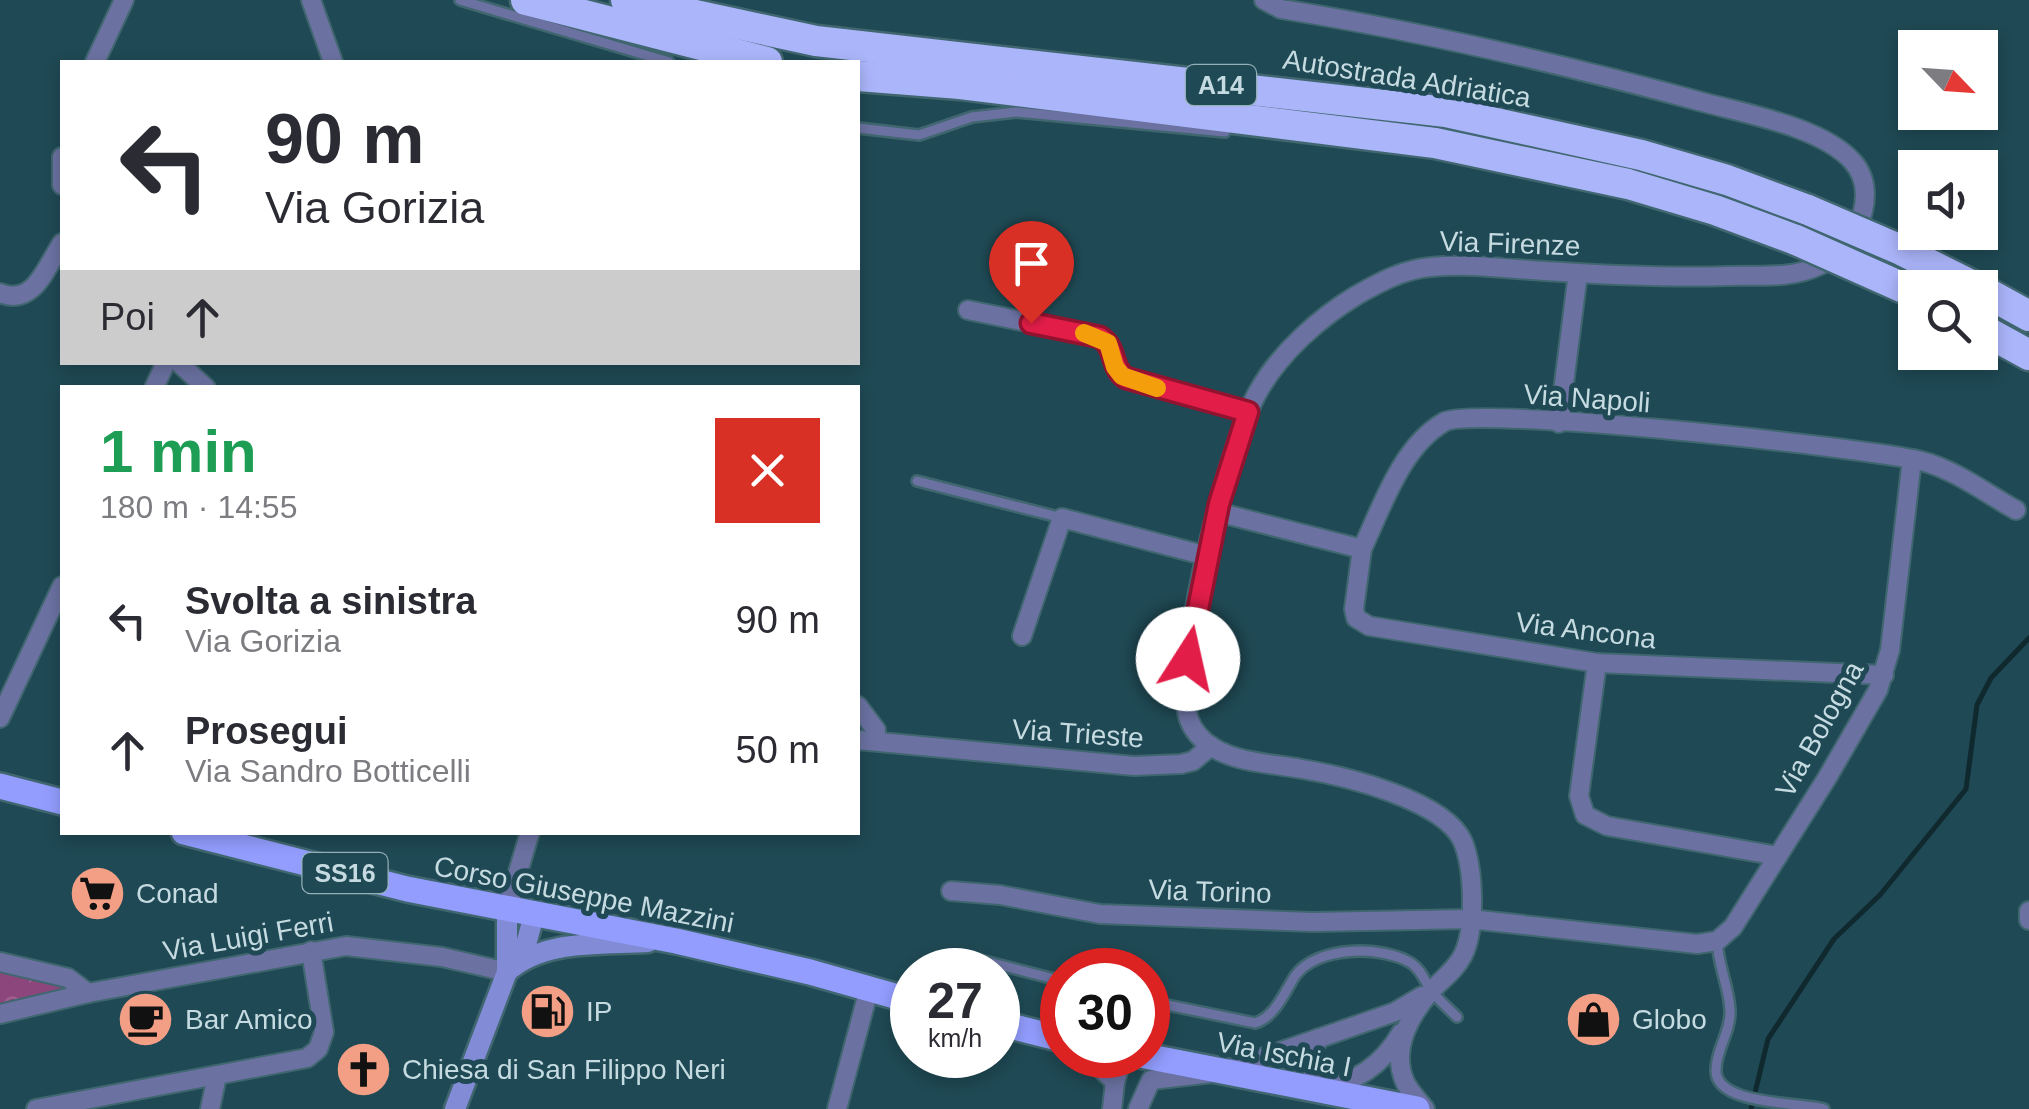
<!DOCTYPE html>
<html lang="it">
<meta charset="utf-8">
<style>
body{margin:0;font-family:Helvetica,sans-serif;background:#f2f2f3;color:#2b2b33;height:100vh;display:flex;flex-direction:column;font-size:38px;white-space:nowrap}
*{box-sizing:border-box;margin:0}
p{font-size:32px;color:#7c7c81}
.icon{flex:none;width:55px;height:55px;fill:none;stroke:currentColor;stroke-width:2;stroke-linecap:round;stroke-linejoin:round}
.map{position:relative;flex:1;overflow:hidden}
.sheet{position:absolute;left:60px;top:385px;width:800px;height:450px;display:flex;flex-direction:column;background:#fff;border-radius:0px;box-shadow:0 5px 15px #0003}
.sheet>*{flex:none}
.guide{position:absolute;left:60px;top:60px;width:800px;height:305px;border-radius:0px;box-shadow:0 5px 15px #0003;background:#fff;color:#2b2b33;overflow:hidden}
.needle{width:65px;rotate:115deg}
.controls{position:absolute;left:1898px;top:30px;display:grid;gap:20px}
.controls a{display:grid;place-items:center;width:100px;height:100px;border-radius:0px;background:#fff;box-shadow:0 5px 15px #0003;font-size:50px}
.speed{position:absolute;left:890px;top:948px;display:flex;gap:20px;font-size:50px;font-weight:700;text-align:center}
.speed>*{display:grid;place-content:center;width:130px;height:130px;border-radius:50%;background:#fff;box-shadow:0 5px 15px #0003;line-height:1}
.speed small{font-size:25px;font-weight:400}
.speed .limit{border:15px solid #d22;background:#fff;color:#111}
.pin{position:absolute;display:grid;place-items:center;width:85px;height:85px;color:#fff;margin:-102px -42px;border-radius:50% 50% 50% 0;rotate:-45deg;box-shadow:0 0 10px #0007}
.pin .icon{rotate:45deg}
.me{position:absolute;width:110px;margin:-55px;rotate:10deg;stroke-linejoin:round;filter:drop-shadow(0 0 8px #0008)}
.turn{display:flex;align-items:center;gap:35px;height:210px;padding:0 40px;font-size:45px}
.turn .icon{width:130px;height:130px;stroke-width:2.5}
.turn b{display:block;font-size:70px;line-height:85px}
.then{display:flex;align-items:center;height:95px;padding:0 40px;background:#0003;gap:20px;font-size:38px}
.round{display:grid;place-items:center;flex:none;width:105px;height:105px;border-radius:0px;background:#f2f2f3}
.summary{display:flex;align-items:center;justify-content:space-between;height:170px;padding:0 40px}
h1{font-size:60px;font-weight:600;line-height:75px;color:#1e9e55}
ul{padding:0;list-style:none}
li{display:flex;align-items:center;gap:30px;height:130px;padding:0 40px}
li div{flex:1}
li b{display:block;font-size:38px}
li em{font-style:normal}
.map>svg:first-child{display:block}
.park{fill:url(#park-crowns)}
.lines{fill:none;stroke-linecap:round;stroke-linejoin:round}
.stream{stroke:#10292f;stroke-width:5}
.lane-casing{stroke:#406670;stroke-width:14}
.street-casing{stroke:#406670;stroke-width:22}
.secondary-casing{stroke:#406670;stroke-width:25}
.primary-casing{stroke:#406670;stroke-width:30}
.highway-casing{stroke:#406670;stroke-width:35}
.lane{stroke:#6b72a1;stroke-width:9}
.street{stroke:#6b72a1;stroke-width:18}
.secondary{stroke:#818bd6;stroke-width:20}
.primary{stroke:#929dfe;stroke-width:25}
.highway{stroke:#abb5fa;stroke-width:30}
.highway-bridge-casing{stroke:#406670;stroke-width:35;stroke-linecap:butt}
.highway-bridge{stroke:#abb5fa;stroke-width:30}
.route-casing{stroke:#92132f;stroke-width:25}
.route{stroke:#e11d48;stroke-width:18}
.slow{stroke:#f59e0b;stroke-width:18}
.labels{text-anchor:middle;stroke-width:10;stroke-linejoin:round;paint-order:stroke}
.shield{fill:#1f4954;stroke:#93afb7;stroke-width:2.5}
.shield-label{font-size:25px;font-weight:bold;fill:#c5dbe1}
.street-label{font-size:28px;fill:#c5dbe1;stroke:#1f4954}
.poi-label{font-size:28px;fill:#c5dbe1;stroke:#1f4954;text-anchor:start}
</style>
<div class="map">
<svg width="2029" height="1109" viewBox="0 0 2029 1109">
<defs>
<pattern id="park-crowns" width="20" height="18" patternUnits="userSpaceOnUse" patternTransform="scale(2.5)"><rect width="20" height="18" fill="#8d467c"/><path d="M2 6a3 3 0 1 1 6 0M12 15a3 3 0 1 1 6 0" fill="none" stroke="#9c608e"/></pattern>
</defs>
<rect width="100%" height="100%" fill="#1f4954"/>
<path class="park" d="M0,965L88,993L0,1014Z"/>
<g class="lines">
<path class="stream" d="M1751,1109L1768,1039L1834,939L1880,895L1966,789L1977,705L1991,678L2029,638"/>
<defs>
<g id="lane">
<path d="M460,0L669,62"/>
<path d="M858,128L919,135L972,117L1016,112L1225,132"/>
<path d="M917,481L1062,518"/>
<path d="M1717,941C1718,965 1729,987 1730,1010C1731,1032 1716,1049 1716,1070C1715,1105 1797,1102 1824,1109"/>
<path d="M939,970L947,960L969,957L1062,981"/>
<path d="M1148,1001L1255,1023C1275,1017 1284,993 1295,976C1316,946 1381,945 1411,963C1423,971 1425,984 1434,994C1441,1002 1449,1009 1457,1017"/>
</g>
<g id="street">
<path d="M311,0L333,62"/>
<path d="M1264,0L1281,9C1425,32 1566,65 1706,103C1748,114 1824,128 1853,162C1869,180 1867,205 1858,226C1850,244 1836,258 1818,266C1792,279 1757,275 1728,276C1667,278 1606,275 1545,271C1508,269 1468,263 1431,267C1404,269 1380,282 1357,295C1319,318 1281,352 1259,390C1227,445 1177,650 1187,712C1189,723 1195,733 1204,741C1229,763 1270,763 1302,769C1344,776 1445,800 1463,842C1474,869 1476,929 1463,955C1456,969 1444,978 1433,989C1411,1013 1390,1048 1405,1082C1409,1091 1419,1101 1425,1109"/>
<path d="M95,62L124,0"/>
<path d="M62,157V185"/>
<path d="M0,293C34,307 46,267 62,243"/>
<path d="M968,310L1100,337C1117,348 1110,367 1126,379L1248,413"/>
<path d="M178,362L206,388"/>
<path d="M154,388L166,362"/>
<path d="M1559,423L1578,273"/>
<path d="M1217,512L1362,549C1382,507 1401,447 1444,422C1475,405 1868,448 1921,461C1954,469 1987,494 2016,510"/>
<path d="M1362,549L1354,609L1356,618L1369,626L1597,663L1884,675"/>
<path d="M1022,636L1062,518L1207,556"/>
<path d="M1597,663L1579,796L1585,815L1607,826L1778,856"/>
<path d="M858,706L876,730V741"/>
<path d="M0,718L62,586"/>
<path d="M858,740L1134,766L1181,764L1193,761L1211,746"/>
<path d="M951,891L1000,895L1100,914L1313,922L1470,919L1697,944L1717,941L1733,927L1827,778L1878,690L1890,650L1912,459"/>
<path d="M507,909L530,832"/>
<path d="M2029,911V920"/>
<path d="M0,962L68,978L88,993"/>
<path d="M0,1014L88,993L346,946L442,957L507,972"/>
<path d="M1319,1038C1308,1060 1310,1070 1320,1091C1357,1080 1381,1067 1401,1033"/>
<path d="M1087,1055L1115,1082L1112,1109"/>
<path d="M1115,1082L1120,1065L1135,1055"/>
<path d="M36,1109L307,1058L318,1049L324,1032L311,951"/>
<path d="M210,1109L217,1076"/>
<path d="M837,1109L869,989"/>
<path d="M1138,1109L1151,1080L1221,1072L1395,1012L1422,996"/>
</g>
<g id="secondary">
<path d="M522,959L534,915"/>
<path d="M507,972C543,939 601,945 648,942"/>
<path d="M455,1109L507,972V909"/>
</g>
<g id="primary">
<path d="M0,786L62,802"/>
<path d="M184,832L407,889L676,941L810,972L912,1001"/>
<path d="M998,1023L1062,1039"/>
<path d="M1140,1055L1417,1109"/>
</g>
<g id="highway">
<path d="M526,0L767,62"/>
<path d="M626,0L816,41L1446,112L1641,155L1727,180L1808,210"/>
<path d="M858,76L960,84L1435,143L1628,184L1715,210L1796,240"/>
<path d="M1980,289L2029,316"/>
<path d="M1980,328L2029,355"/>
</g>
</defs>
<use href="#lane" class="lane-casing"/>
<use href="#street" class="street-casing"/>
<use href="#secondary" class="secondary-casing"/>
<use href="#primary" class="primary-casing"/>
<use href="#highway" class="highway-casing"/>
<use href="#lane" class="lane"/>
<use href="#street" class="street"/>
<use href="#secondary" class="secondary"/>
<use href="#primary" class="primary"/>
<use href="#highway" class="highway"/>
<defs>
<g id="highway-bridge">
<path d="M1808,210L1901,250L1977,288"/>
<path d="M1796,240L1915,293"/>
</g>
</defs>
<use href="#highway-bridge" class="highway-bridge-casing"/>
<use href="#highway-bridge" class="highway-bridge"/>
</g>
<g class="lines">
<defs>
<path id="route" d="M1031,323L1100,337C1117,348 1110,367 1126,378L1248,412L1219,504L1188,659"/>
</defs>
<use href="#route" class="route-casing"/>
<use href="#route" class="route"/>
<path class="slow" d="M1084,333L1108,343L1115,367L1122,376L1157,388"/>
</g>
<defs>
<symbol id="supermarket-disc" viewBox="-11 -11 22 22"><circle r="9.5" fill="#f39f85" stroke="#1f4954"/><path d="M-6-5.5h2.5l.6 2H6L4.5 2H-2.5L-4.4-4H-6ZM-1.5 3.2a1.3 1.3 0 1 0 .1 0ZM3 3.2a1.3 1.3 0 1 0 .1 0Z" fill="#111"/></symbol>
<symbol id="fuel-disc" viewBox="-11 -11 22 22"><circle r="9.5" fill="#f39f85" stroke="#1f4954"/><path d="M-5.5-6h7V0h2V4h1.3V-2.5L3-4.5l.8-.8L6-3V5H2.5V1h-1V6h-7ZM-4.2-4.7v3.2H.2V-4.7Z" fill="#111"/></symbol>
<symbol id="cafe-disc" viewBox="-11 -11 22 22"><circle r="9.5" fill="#f39f85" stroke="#1f4954"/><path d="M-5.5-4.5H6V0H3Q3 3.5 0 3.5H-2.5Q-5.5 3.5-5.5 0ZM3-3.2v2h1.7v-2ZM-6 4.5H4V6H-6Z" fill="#111"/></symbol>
<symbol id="shop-disc" viewBox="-11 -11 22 22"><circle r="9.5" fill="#f39f85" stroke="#1f4954"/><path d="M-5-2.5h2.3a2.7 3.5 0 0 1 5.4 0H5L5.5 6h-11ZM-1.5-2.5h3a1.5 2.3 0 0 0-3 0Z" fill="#111"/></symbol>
<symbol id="church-disc" viewBox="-11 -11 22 22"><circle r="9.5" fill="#f39f85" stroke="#1f4954"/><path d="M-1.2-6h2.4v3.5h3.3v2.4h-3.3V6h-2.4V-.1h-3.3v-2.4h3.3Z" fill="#111"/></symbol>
</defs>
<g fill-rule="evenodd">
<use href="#supermarket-disc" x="66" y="862" width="63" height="63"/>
<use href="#fuel-disc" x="516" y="980" width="63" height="63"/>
<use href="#cafe-disc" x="114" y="988" width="63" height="63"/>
<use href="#shop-disc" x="1562" y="988" width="63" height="63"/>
<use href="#church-disc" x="332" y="1038" width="63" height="63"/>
</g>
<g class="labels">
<g class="shield">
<rect x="1186" y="65" width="70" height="40" rx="8"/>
<rect x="302.5" y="853" width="85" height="40" rx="8"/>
</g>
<g class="shield-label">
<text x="1221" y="94">A14</text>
<text x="345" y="882">SS16</text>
</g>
<g class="street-label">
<text transform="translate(1407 78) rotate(9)" y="10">Autostrada Adriatica</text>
<text transform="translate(1510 243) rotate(2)" y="10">Via Firenze</text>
<text transform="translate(1587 398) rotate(4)" y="10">Via Napoli</text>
<text transform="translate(1586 630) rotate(7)" y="10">Via Ancona</text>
<text transform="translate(1819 729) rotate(-61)" y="10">Via Bologna</text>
<text transform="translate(1078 733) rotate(4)" y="10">Via Trieste</text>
<text transform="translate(1210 891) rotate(2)" y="10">Via Torino</text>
<text transform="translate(584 894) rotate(11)" y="10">Corso Giuseppe Mazzini</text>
<text transform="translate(248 936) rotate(-10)" y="10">Via Luigi Ferri</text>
<text transform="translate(1284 1054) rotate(11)" y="10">Via Ischia I</text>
</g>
<g class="poi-label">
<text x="136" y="903">Conad</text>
<text x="586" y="1021">IP</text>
<text x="185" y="1029">Bar Amico</text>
<text x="1632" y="1029">Globo</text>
<text x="402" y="1079">Chiesa di San Filippo Neri</text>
</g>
</g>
</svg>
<div class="controls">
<a><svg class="needle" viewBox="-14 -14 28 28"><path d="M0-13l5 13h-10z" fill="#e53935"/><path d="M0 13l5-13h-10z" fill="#7c7c81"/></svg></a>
<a><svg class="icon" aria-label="sound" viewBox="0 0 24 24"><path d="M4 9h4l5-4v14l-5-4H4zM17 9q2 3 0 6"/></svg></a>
<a><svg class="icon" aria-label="search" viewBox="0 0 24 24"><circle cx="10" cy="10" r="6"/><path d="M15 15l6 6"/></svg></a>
</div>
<div class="speed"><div>27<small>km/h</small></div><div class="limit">30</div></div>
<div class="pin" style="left:1031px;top:323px;background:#d93025"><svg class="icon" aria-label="arrive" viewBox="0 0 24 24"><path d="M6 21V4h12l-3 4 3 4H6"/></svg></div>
<svg class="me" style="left:1188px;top:659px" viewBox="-20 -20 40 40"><circle r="19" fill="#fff"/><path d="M0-13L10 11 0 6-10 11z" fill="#e11d48"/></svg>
<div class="guide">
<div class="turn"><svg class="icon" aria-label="left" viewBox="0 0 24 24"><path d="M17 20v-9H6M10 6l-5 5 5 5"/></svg><div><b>90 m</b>Via Gorizia</div></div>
<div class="then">Poi<svg class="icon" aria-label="ahead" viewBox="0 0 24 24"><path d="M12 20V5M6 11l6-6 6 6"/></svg></div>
</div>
<section class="sheet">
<div class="summary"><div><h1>1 min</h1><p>180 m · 14:55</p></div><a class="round" style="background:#d93025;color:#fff"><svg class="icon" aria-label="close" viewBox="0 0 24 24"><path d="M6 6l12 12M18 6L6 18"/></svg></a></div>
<ul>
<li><svg class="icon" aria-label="left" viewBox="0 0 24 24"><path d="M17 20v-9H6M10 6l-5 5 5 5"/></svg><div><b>Svolta a sinistra</b><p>Via Gorizia</p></div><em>90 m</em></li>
<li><svg class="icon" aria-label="ahead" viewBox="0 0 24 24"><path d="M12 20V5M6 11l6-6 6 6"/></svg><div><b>Prosegui</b><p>Via Sandro Botticelli</p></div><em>50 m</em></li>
</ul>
</section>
</div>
